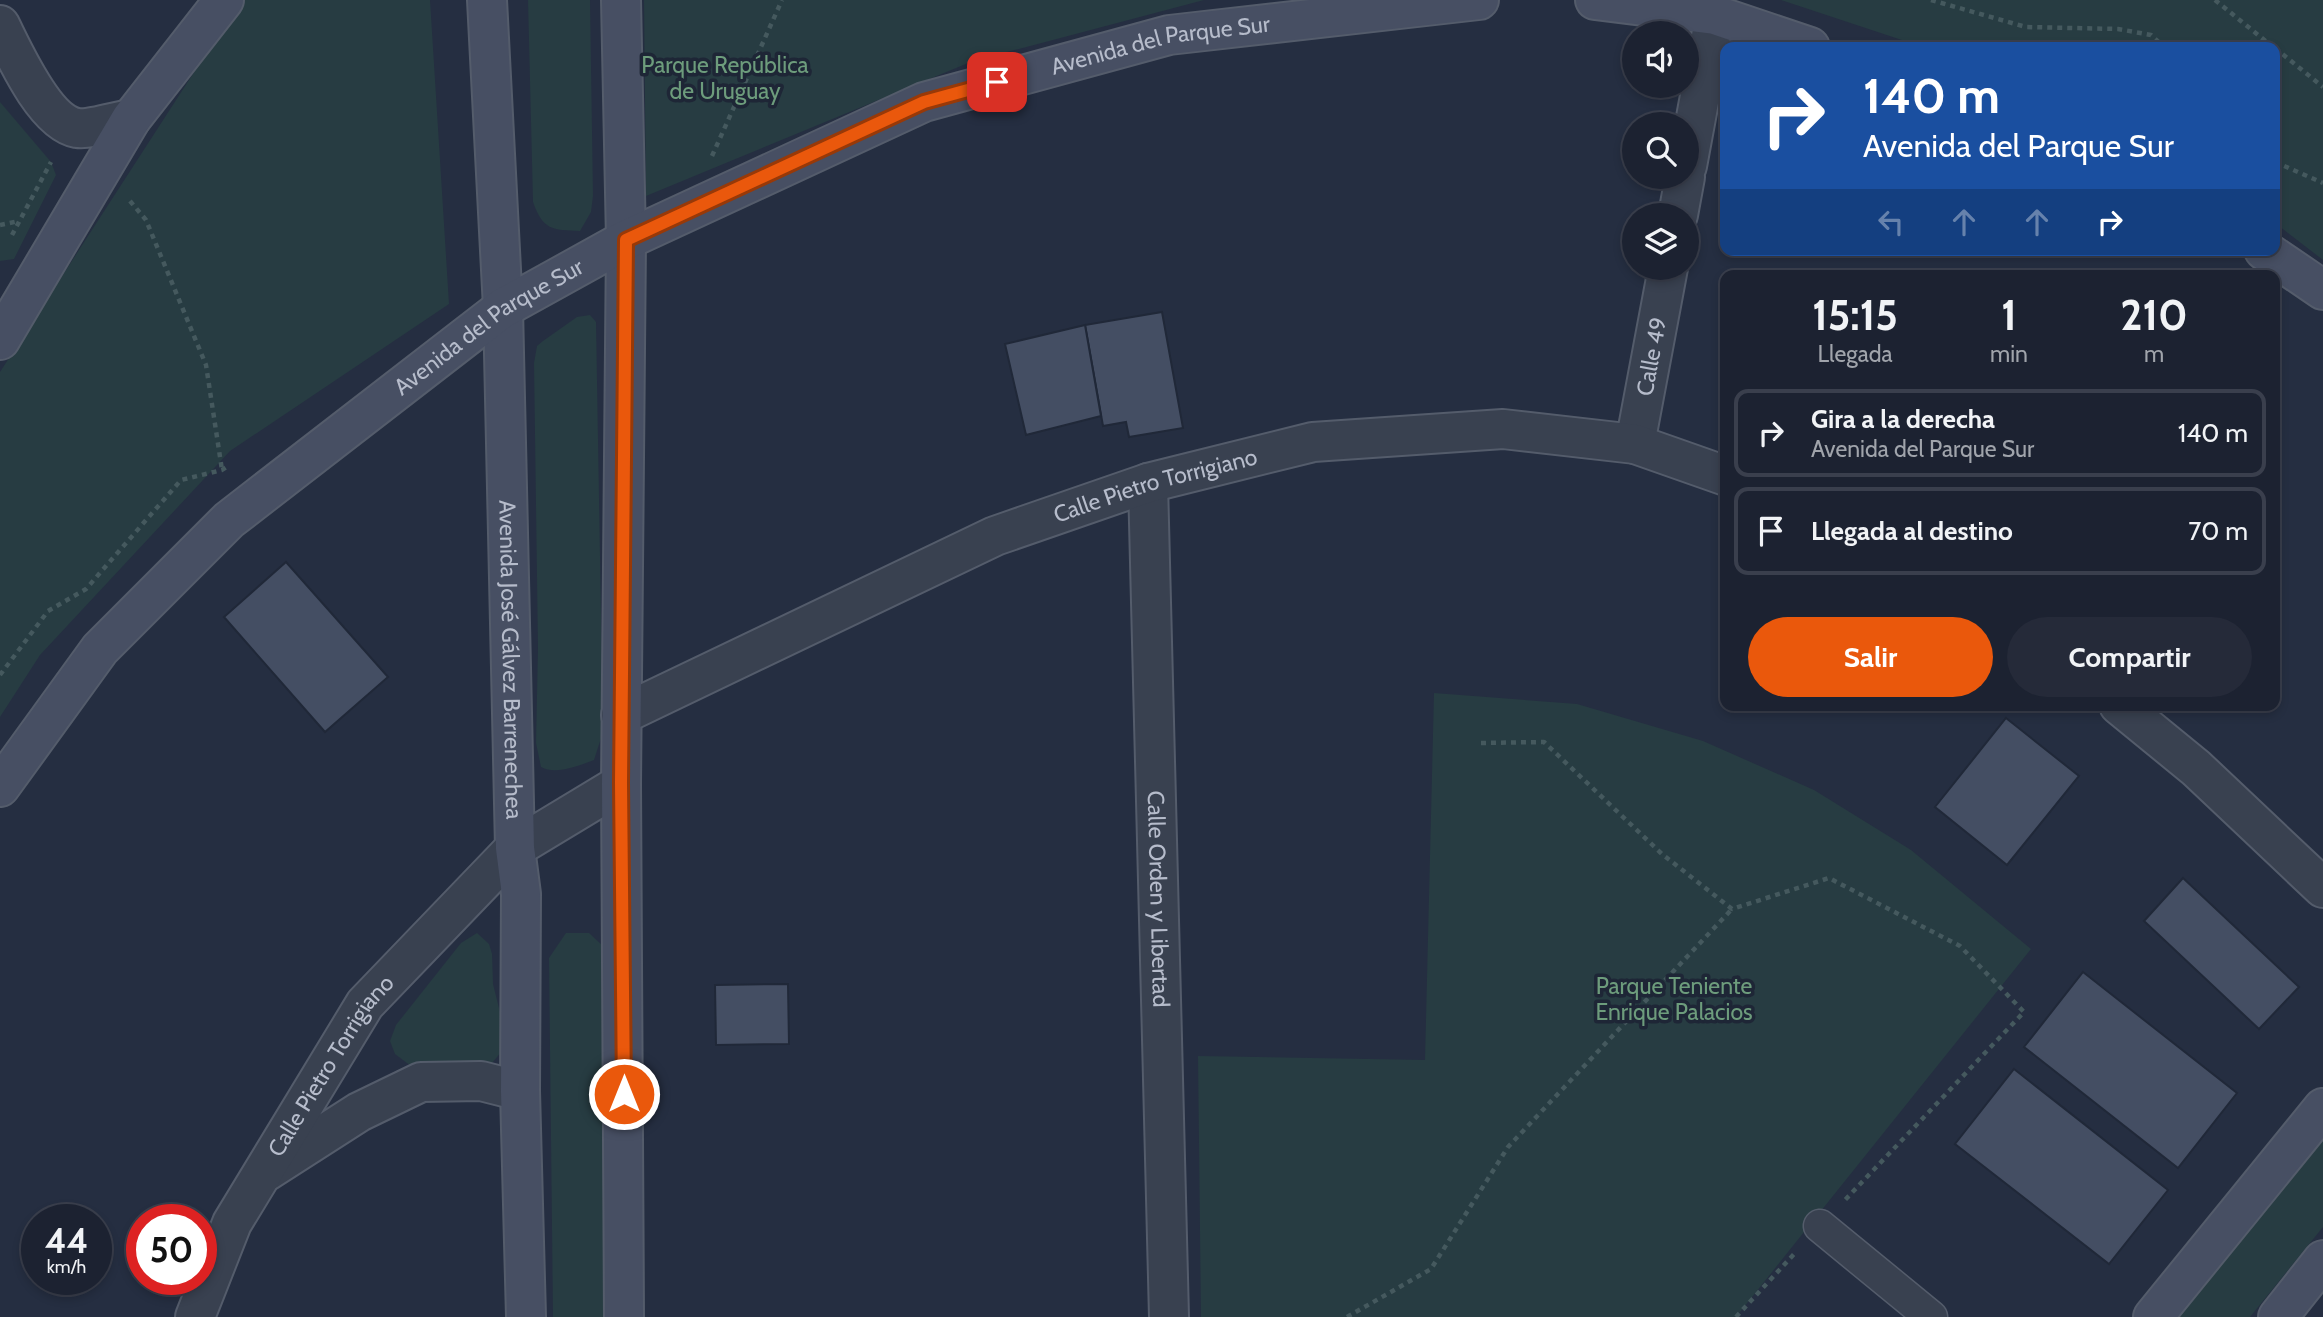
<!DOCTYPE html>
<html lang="es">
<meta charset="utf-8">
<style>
body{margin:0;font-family:Cabin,sans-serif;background:#252a39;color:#f1f3f6;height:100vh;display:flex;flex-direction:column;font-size:26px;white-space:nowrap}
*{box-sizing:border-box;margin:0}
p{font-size:23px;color:#a0a4ab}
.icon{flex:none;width:38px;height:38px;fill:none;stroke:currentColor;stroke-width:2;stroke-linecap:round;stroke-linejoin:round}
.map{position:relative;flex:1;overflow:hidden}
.details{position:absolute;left:1720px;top:270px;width:560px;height:441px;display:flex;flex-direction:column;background:#1c2231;border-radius:14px;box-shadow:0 4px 10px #0003,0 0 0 2px #3a3f4d}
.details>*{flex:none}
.hud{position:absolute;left:1720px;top:42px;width:560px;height:214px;border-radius:14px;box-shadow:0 4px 10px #0003,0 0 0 2px #3a3f4d;background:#1a4fa0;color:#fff;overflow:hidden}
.controls{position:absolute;left:1622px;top:21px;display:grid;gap:14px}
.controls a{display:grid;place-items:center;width:77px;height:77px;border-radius:50%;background:#1c2231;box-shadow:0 4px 10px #0003,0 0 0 2px #3a3f4d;font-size:35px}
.speed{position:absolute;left:21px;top:1204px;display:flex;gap:14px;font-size:35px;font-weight:700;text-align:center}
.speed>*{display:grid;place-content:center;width:91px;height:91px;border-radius:50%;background:#1c2231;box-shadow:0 4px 10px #0003,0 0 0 2px #3a3f4d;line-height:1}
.speed small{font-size:18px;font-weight:400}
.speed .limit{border:10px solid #d22;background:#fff;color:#111}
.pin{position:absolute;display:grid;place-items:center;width:60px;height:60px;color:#fff;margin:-30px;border-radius:14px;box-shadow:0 4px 10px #0006}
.me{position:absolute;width:77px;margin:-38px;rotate:0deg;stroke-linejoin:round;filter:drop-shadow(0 0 5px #0008)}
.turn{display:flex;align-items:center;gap:24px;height:147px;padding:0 28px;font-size:32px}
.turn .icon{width:91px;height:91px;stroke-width:2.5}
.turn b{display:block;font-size:49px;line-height:60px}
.lanes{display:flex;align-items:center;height:66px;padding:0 28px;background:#0003;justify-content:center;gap:35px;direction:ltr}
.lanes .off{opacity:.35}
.eta{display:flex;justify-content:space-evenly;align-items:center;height:119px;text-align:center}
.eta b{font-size:42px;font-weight:700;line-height:49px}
.button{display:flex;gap:14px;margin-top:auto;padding:14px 28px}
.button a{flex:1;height:80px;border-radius:42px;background:#ea580c;color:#fff;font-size:28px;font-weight:700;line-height:80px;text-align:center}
.button a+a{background:#252a39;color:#f1f3f6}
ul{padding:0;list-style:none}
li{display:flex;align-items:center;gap:21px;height:88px;margin:0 14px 10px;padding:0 14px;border:4px solid #3a3f4d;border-radius:14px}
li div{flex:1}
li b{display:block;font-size:26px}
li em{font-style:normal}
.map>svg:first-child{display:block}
.green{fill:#273c42}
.building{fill:#444e63;stroke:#202838;stroke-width:2}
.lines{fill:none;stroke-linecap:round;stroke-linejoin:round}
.pedestrian-casing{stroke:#545c6b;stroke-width:35}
.minor-casing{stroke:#545c6b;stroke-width:42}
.secondary-casing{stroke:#545c6b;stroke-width:42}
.path{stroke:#45595e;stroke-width:4.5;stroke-dasharray:5 5;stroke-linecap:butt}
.pedestrian{stroke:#394150;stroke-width:32}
.minor{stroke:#394150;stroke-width:38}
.secondary{stroke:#474f63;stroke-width:38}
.route-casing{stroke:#983908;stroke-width:18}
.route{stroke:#ea580c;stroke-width:12}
.labels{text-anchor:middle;stroke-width:7;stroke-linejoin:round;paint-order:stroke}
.street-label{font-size:23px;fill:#b6bccb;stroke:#1e2636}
.park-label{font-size:23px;fill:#6d9c7c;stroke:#1e2636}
</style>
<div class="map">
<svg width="2323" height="1317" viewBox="0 0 2323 1317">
<rect width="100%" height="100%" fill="#252e41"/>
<g class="green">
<path d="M245,0H430L449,304L230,451L40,655L0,717V372L235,9Z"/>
<path d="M528,0H590L593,196L591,212L580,231C552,230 543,230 533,202Z"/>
<path d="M644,0H1204L973,61L646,196Z"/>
<path d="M1781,0H2323V260L2275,223V47H1923Z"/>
<path d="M0,102L51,162L56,175L14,259L0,261Z"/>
<path d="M590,315L596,322L603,732L594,760C578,766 556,775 541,767L536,743L538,648L534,363L537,346L543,341L577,317Z"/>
<path d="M1434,693L1577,704L1703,741L1814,790L1911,850L2031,949L1736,1317H1201L1198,1056L1425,1060Z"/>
<path d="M477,933L489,944L492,954L493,984L506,1036L503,1050L491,1064L415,1069L395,1054L390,1041L396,1025L461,943Z"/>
<path d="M566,933H589L605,948L606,1317H553L549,958Z"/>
<path d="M2323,1137V1227L2250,1317H2178Z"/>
</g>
<g class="building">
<path d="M1162,312L1183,428L1129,437L1126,422L1103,426L1085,325Z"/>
<path d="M1085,325L1101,416L1026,435L1005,344Z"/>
<path d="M286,562L388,677L325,732L224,617Z"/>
<path d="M2006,718L2079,776L2007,865L1935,807Z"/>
<path d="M2183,878L2299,987L2259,1029L2144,921Z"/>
<path d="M2083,972L2237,1093L2178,1168L2024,1047Z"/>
<path d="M788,984L789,1044L716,1045L715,985Z"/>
<path d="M2014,1069L2168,1190L2109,1264L1955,1144Z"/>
</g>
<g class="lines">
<defs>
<path id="pedestrian" d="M1820,1226L1931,1317"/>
<g id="minor">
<path d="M0,25C14,53 44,122 77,128C90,130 116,121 131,119"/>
<path d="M1687,166L1715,15"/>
<path d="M1678,215L1685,177"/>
<path id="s1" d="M1635,444L1668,268"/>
<path id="s2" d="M1148,483L1169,1317"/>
<path d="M2119,705L2196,768L2323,888"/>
<path id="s3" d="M621,715L995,536L1148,483L1313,442L1503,429L1635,444L1726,476"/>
<path d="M267,1171L359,1112L421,1082L481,1081L520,1091"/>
<path id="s4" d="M195,1317L232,1223L365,1004L515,848L621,784"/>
</g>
<g id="secondary">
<path id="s5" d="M487,0L503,308L515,848L521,894L520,1091L526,1317"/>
<path d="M621,0L626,240L621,784L624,1317"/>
<path d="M1595,0L1715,15L1810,47"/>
<path d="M2264,250L2323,290"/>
<path d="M0,340L131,119L224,0"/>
<path id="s6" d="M0,787L100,649L229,520L503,308L626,240L924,102L1169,35L1479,0"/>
<path d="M2153,1317L2323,1108"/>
<path d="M2278,1317L2323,1260"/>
</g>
</defs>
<use href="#pedestrian" class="pedestrian-casing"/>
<use href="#minor" class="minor-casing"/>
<use href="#secondary" class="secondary-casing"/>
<g class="path">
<path d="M1931,0L2026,27L2118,29L2151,35L2164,47"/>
<path d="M2215,0L2273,47"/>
<path d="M2275,48L2323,87"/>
<path d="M712,156L782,0"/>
<path d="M2275,162L2323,183"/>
<path d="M130,201L146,220L206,365L222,470"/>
<path d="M0,225L19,221"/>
<path d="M12,235L51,162"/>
<path d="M0,675L48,611L86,589L181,480L222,470L228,466"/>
<path d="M1481,743L1544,742L1662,854L1732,909L1829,878L1960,946L2024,1012L1844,1201"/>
<path d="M1347,1317L1431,1269L1508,1147L1732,909"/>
<path d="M1736,1317L1795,1253"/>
</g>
<use href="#pedestrian" class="pedestrian"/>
<use href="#minor" class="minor"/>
<use href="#secondary" class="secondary"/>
</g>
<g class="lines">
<defs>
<path id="route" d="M624,1094L621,783L626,240L924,102L997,82"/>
</defs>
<use href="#route" class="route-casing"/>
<use href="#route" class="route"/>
</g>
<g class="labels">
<g class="street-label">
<text dy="8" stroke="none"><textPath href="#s6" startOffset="1412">Avenida del Parque Sur</textPath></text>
<text dy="8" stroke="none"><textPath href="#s6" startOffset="677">Avenida del Parque Sur</textPath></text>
<text dy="8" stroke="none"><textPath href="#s1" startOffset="89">Calle 49</textPath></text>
<text dy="8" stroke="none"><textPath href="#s3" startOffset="583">Calle Pietro Torrigiano</textPath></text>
<text dy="8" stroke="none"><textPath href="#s5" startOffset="660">Avenida José Gálvez Barrenechea</textPath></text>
<text dy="8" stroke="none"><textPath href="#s2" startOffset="416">Calle Orden y Libertad</textPath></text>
<text dy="8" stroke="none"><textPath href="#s4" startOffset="287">Calle Pietro Torrigiano</textPath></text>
</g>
<g class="park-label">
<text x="725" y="73">Parque República<tspan x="725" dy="26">de Uruguay</tspan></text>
<text x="1674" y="994">Parque Teniente<tspan x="1674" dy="26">Enrique Palacios</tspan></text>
</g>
</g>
</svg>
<div class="controls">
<a><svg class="icon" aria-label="sound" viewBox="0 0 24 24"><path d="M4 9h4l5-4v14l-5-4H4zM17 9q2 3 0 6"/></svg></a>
<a><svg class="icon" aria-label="search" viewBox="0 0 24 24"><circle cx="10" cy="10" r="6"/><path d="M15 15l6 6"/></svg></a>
<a><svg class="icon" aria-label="layers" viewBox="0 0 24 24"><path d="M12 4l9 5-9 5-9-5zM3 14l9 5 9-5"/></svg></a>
</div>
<div class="speed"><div>44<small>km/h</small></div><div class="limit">50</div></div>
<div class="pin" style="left:997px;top:82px;background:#d93025"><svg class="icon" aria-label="arrive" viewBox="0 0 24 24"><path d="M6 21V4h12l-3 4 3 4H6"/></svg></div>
<svg class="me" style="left:624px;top:1094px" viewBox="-20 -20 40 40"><circle r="17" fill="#ea580c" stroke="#fff" stroke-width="3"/><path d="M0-11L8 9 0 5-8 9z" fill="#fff"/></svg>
<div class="hud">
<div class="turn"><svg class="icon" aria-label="right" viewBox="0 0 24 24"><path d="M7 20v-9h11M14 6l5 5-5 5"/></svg><div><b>140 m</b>Avenida del Parque Sur</div></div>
<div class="lanes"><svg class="icon off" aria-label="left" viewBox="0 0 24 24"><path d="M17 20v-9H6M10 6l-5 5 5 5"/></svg><svg class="icon off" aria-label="ahead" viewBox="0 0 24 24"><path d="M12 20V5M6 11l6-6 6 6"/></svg><svg class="icon off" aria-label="ahead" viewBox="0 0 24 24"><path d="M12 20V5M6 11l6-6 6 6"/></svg><svg class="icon" aria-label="right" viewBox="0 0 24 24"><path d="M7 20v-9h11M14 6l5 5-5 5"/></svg></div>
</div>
<section class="details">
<div class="eta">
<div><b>15:15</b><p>Llegada</p></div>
<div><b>1</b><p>min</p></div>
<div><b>210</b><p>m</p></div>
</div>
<ul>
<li><svg class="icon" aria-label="right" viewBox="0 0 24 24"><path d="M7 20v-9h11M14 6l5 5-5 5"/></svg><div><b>Gira a la derecha</b><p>Avenida del Parque Sur</p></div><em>140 m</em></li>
<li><svg class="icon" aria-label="arrive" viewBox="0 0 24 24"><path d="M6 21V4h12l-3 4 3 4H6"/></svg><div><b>Llegada al destino</b></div><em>70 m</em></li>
</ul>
<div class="button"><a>Salir</a><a>Compartir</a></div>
</section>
</div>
